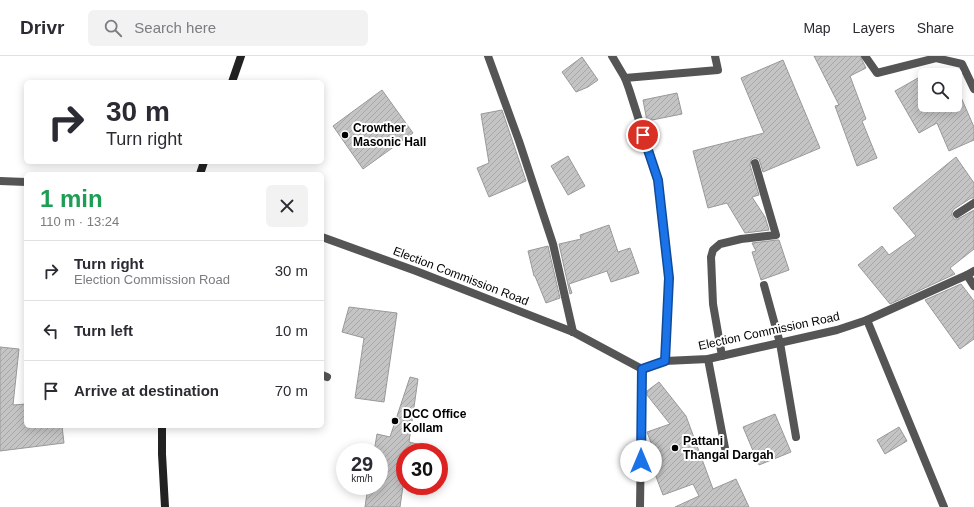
<!DOCTYPE html>
<meta charset="utf-8">
<style>
body{margin:0;font-family:Helvetica,sans-serif;background:#f2f2f3;color:#2b2b33;height:100vh;display:flex;flex-direction:column;font-size:15px;white-space:nowrap}
*{box-sizing:border-box;margin:0}
p{font-size:13px;color:#7c7c81}
.icon{flex:none;width:22px;height:22px;fill:none;stroke:currentColor;stroke-width:2;stroke-linecap:round;stroke-linejoin:round}
.map{position:relative;flex:1;overflow:hidden}
.sheet{position:absolute;left:24px;top:116px;width:300px;height:256px;display:flex;flex-direction:column;background:#fff;border-radius:6px;box-shadow:0 2px 10px #0003}
.sheet>*{flex:none}
.hud{position:absolute;left:24px;top:24px;width:300px;height:84px;border-radius:6px;box-shadow:0 2px 10px #0003;background:#fff;color:#2b2b33;overflow:hidden}
.tools{position:absolute;left:918px;top:12px;display:grid;gap:8px}
.tools a{display:grid;place-items:center;width:44px;height:44px;border-radius:6px;background:#fff;box-shadow:0 2px 10px #0003;font-size:20px}
.speed{position:absolute;left:336px;top:387px;display:flex;gap:8px;font-size:20px;font-weight:700;text-align:center}
.speed>*{display:grid;place-content:center;width:52px;height:52px;border-radius:50%;background:#fff;box-shadow:0 2px 10px #0003;line-height:1}
.speed small{font-size:10px;font-weight:400}
.speed .limit{border:6px solid #d22;background:#fff;color:#111}
.pin{position:absolute;display:grid;place-items:center;width:34px;height:34px;color:#fff;margin:-17px;border:2px solid #fff;border-radius:50%;box-shadow:0 1px 4px #0007}
.me{position:absolute;width:44px;margin:-22px;rotate:0deg;stroke-linejoin:round;filter:drop-shadow(0 0 3px #0008)}
.turn{display:flex;align-items:center;gap:14px;height:84px;padding:0 16px;font-size:18px}
.turn .icon{width:52px;height:52px;stroke-width:2.5}
.turn b{display:block;font-size:28px;line-height:34px}
.round{display:grid;place-items:center;flex:none;width:42px;height:42px;border-radius:6px;background:#f2f2f3}
.head{display:flex;align-items:center;justify-content:space-between;height:68px;padding:0 16px}
h1{font-size:24px;font-weight:800;line-height:30px;color:#1e9e55}
ul{padding:0;list-style:none}
li{display:flex;align-items:center;gap:12px;height:60px;padding:0 16px;border-top:1px solid #e1e1e2}
li div{flex:1}
li b{display:block;font-size:15px}
li em{font-style:normal}
header{display:flex;align-items:center;gap:24px;box-sizing:border-box;height:56px;padding:0 20px;background:#fff;border-bottom:1px solid #e1e1e2}
header strong{font-size:19px}
nav{display:flex;gap:22px;margin-inline-start:auto;font-size:14px}
.search{width:280px;height:36px;background:#f2f2f3;display:flex;align-items:center;gap:10px;box-sizing:border-box;padding:0 14px;border-radius:6px;color:#7c7c81;font-size:15px}
.map>svg:first-child{display:block}
.building{fill:url(#building-hatch);stroke:#999}
.lines{fill:none;stroke-linecap:round;stroke-linejoin:round}
.minor{stroke:#555;stroke-width:8}
.secondary{stroke:#222;stroke-width:8}
.route-casing{stroke:#114b97;stroke-width:10}
.route{stroke:#1a73e8;stroke-width:7}
.poi-dot{fill:#000;stroke:#fff;stroke-width:1.5}
.labels{text-anchor:middle;stroke-width:4;stroke-linejoin:round;paint-order:stroke}
.poi-label{font-size:12px;font-weight:bold;fill:#000;stroke:#fff;text-anchor:start}
.street-label{font-size:12px;fill:#000;stroke:#fff}
</style>
<header>
<strong>Drivr</strong>
<div class="search"><svg class="icon" aria-label="search" viewBox="0 0 24 24"><circle cx="10" cy="10" r="6"/><path d="M15 15l6 6"/></svg>Search here</div>
<nav><a>Map</a><a>Layers</a><a>Share</a></nav>
</header>
<div class="map">
<svg width="974" height="451" viewBox="0 0 974 451">
<defs>
<pattern id="building-hatch" width="6" height="6" patternUnits="userSpaceOnUse"><rect width="6" height="6" fill="#c4c4c4"/><path d="M-1 1l2-2M0 6l6-6M5 7l2-2" fill="none" stroke="#a7a7a7"/></pattern>
</defs>
<rect width="100%" height="100%" fill="#fff"/>
<g class="building">
<path d="M814,0H860L866,12L850,20L866,63L862,65L877,102L857,110L835,50L839,49Z"/>
<path d="M582,1L598,24L588,31L576,36L562,16Z"/>
<path d="M783,4L820,92L763,116L759,103L756,102H753L751,104L750,109L759,139L752,141L765,161L769,174L745,177L727,147L708,152L693,95L764,77L741,22Z"/>
<path d="M934,13L937,19H925V49H955V41L960,39L974,71V84L949,95L937,67L919,77L895,35Z"/>
<path d="M382,34L413,77L363,113L333,70Z"/>
<path d="M677,37L682,58L647,65L643,44Z"/>
<path d="M502,54L526,125L489,141L477,112L489,107L481,58Z"/>
<path d="M568,100L585,130L568,139L551,110Z"/>
<path d="M956,101L974,127V142H971L954,153L952,156V159L954,163H958L974,154V193L950,212L955,218L890,248L858,209L882,190L889,199L916,180L893,152Z"/>
<path d="M609,169L618,196L630,192L639,217L611,226L607,215L569,228L572,237L570,238L559,188L581,183L580,179Z"/>
<path d="M777,184H779L789,214L761,224L752,196L756,195L752,187Z"/>
<path d="M548,190L560,242L546,247L535,220H534L528,195Z"/>
<path d="M961,228L974,245V283L960,293L925,244Z"/>
<path d="M349,251L397,257L384,346L355,342L364,282L342,276Z"/>
<path d="M0,291L19,293L13,349L26,348V370H62L64,387L0,395Z"/>
<path d="M410,321L418,323L409,386L425,390V396H405V416L400,451H365L368,430H379V396H374L377,378L390,381Z"/>
<path d="M659,326L686,360L713,433L736,423L749,451H675L699,440L693,428L663,439L652,410L659,408L647,376L670,368L647,339V335Z"/>
<path d="M775,358L791,396L759,409L743,371Z"/>
<path d="M899,371L907,385L885,398L877,384Z"/>
</g>
<g class="lines">
<g class="minor">
<path d="M488,0L519,85L553,188L573,276"/>
<path d="M612,0L625,22L629,33L658,124L669,222L665,305"/>
<path d="M865,0L877,17L936,2L962,8L974,33"/>
<path d="M625,22L718,14L715,0"/>
<path d="M0,125L26,126"/>
<path d="M957,158L974,147"/>
<path d="M322,181L416,215L573,276L642,313L665,305L708,303L837,274L867,264L967,219L974,215"/>
<path d="M967,219L974,230"/>
<path d="M764,229L780,287L796,381"/>
<path d="M867,264L944,451"/>
<path d="M722,300L713,248L711,201L713,194L720,188L741,183L776,179L755,107"/>
<path d="M708,303L725,392"/>
<path d="M322,319L327,321"/>
<path d="M640,451L642,313"/>
</g>
<g class="secondary">
<path d="M232,26L241,0"/>
<path d="M200,118L204,106"/>
<path d="M162,370V398L165,451"/>
</g>
</g>
<g class="lines">
<defs>
<path id="route" d="M641,405L642,313L665,305L669,222L658,124L643,79"/>
</defs>
<use href="#route" class="route-casing"/>
<use href="#route" class="route"/>
</g>
<g class="poi-dot">
<circle cx="345" cy="79" r="4"/>
<circle cx="395" cy="365" r="4"/>
<circle cx="675" cy="392" r="4"/>
</g>
<g class="labels">
<g class="poi-label">
<text x="353" y="76">Crowther<tspan x="353" dy="14">Masonic Hall</tspan></text>
<text x="403" y="362">DCC Office<tspan x="403" dy="14">Kollam</tspan></text>
<text x="683" y="389">Pattani<tspan x="683" dy="14">Thangal Dargah</tspan></text>
</g>
<g class="street-label">
<text transform="translate(461 220) rotate(21)" y="4">Election Commission Road</text>
<text transform="translate(769 275) rotate(-12)" y="4">Election Commission Road</text>
</g>
</g>
</svg>
<div class="tools">
<a><svg class="icon" aria-label="search" viewBox="0 0 24 24"><circle cx="10" cy="10" r="6"/><path d="M15 15l6 6"/></svg></a>
</div>
<div class="speed"><div>29<small>km/h</small></div><div class="limit">30</div></div>
<div class="pin" style="left:643px;top:79px;background:#d93025"><svg class="icon" aria-label="arrive" viewBox="0 0 24 24"><path d="M6 21V4h12l-3 4 3 4H6"/></svg></div>
<svg class="me" style="left:641px;top:405px" viewBox="-20 -20 40 40"><circle r="19" fill="#fff"/><path d="M0-13L10 11 0 6-10 11z" fill="#1a73e8"/></svg>
<div class="hud">
<div class="turn"><svg class="icon" aria-label="right" viewBox="0 0 24 24"><path d="M7 20v-9h11M14 6l5 5-5 5"/></svg><div><b>30 m</b>Turn right</div></div>
</div>
<section class="sheet">
<div class="head"><div><h1>1 min</h1><p>110 m · 13:24</p></div><a class="round"><svg class="icon" aria-label="close" viewBox="0 0 24 24"><path d="M6 6l12 12M18 6L6 18"/></svg></a></div>
<ul>
<li><svg class="icon" aria-label="right" viewBox="0 0 24 24"><path d="M7 20v-9h11M14 6l5 5-5 5"/></svg><div><b>Turn right</b><p>Election Commission Road</p></div><em>30 m</em></li>
<li><svg class="icon" aria-label="left" viewBox="0 0 24 24"><path d="M17 20v-9H6M10 6l-5 5 5 5"/></svg><div><b>Turn left</b></div><em>10 m</em></li>
<li><svg class="icon" aria-label="arrive" viewBox="0 0 24 24"><path d="M6 21V4h12l-3 4 3 4H6"/></svg><div><b>Arrive at destination</b></div><em>70 m</em></li>
</ul>
</section>
</div>
